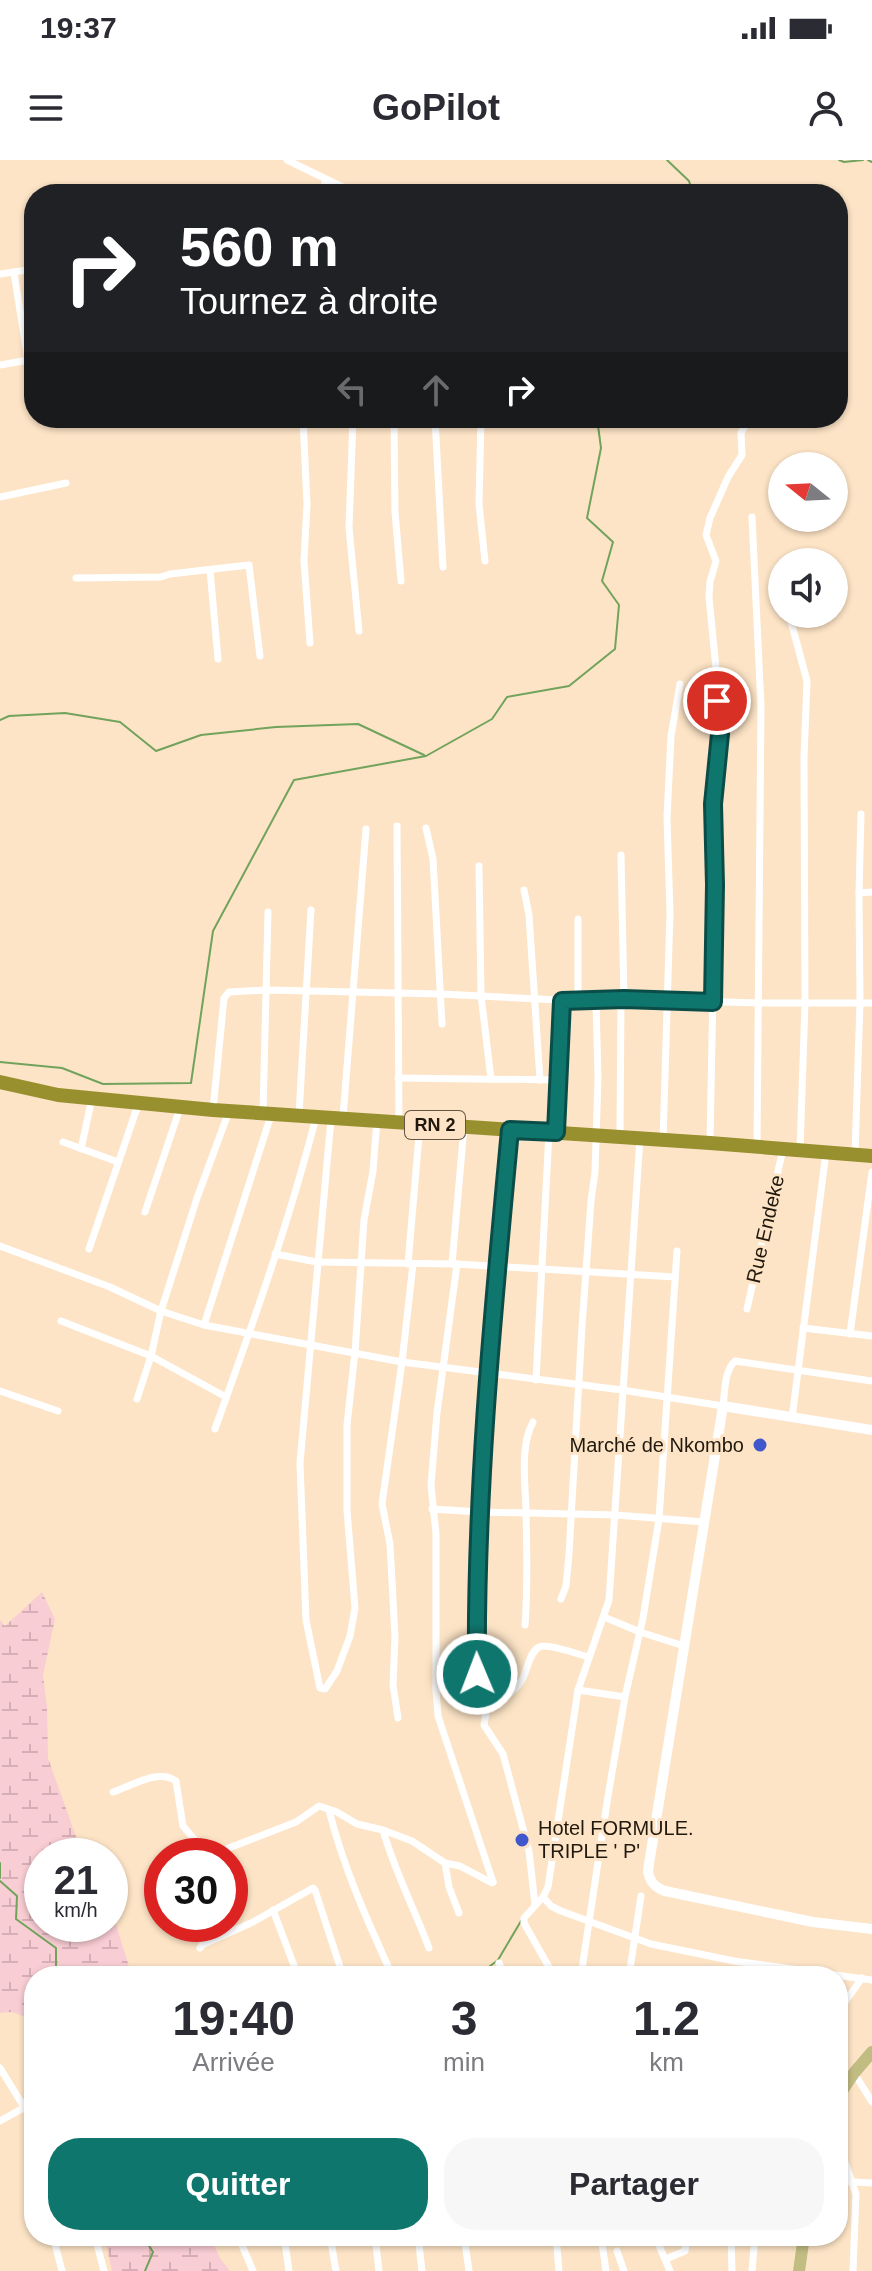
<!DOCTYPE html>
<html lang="fr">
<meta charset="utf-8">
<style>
body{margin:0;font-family:Helvetica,sans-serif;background:#f7f7f7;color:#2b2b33;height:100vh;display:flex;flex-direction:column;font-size:30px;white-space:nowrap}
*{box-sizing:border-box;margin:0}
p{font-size:26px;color:#7c7c81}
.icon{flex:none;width:44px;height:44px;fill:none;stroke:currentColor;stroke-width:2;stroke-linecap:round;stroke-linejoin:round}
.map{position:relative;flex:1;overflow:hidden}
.panel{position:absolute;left:24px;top:1806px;width:824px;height:280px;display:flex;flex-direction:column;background:#fff;border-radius:32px;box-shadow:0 2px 6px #0004}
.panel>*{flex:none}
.guide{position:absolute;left:24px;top:24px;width:824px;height:244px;border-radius:32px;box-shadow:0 2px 6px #0004;background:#202124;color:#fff;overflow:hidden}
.needle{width:52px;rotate:288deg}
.controls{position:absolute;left:768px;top:292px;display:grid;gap:16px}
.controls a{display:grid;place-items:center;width:80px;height:80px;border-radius:50%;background:#fff;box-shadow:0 2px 6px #0004;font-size:40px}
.speed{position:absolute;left:24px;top:1678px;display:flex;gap:16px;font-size:40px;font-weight:700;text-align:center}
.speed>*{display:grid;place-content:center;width:104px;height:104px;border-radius:50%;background:#fff;box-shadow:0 2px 6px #0004;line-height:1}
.speed small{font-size:20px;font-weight:400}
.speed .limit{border:12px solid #d22;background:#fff;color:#111}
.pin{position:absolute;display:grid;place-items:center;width:68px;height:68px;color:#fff;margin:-34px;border:4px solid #fff;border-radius:50%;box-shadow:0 2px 8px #0007}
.me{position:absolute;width:88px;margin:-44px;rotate:359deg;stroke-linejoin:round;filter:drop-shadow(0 0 6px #0008)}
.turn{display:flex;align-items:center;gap:28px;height:168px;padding:0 24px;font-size:36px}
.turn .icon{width:104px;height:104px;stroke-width:2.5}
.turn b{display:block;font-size:56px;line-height:68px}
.lanes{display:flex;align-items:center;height:76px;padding:0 24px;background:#0003;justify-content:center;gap:40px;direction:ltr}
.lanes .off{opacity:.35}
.eta{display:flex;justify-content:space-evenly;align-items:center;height:136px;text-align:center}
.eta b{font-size:48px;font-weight:600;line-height:56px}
.primary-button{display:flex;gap:16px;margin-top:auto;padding:16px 24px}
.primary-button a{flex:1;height:92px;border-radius:32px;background:#0f766e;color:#fff;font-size:32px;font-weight:600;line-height:92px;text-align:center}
.primary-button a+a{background:#f7f7f7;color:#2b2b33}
.status{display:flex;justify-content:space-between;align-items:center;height:56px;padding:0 40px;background:#fff;direction:ltr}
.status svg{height:22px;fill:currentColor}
header{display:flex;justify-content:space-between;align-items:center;height:104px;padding:0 24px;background:#fff;font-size:36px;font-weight:600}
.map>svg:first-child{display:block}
.wetland{fill:url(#wetland-marsh)}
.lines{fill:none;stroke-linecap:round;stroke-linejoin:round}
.stream{stroke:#71a35c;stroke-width:2}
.street{stroke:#fff;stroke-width:7}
.secondary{stroke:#fff;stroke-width:10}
.primary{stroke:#c1bc82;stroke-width:12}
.highway{stroke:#98902f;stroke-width:14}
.route-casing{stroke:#0a4d48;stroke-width:20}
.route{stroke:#0f766e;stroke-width:14}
.poi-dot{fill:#4158cc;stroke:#fde4c6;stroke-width:3}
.labels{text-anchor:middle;stroke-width:6;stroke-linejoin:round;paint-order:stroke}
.shield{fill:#fde4c6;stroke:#635645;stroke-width:2}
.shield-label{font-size:18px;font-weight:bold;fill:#21190e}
.street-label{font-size:20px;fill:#21190e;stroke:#fde4c6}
.poi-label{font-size:20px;fill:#21190e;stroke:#fde4c6;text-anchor:end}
</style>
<div class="status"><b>19:37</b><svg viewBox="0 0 49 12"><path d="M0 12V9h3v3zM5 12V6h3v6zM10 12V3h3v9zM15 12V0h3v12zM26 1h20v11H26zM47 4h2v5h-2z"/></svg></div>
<header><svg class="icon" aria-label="menu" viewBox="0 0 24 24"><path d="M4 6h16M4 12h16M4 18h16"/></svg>GoPilot<svg class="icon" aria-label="person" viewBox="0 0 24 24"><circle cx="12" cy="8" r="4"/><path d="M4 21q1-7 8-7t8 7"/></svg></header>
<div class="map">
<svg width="872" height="2111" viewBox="0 0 872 2111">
<defs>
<pattern id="wetland-marsh" width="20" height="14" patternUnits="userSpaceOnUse" patternTransform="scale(2)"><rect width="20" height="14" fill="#f9cdd4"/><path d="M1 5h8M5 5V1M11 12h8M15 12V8" fill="none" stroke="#d5afb5"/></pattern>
</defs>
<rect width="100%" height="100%" fill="#fde4c6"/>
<g class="wetland">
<path d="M42,1432L55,1459L43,1515L47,1547L48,1598L83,1696H42V1764H110V1745L132,1816H34V1860L12,1852L0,1853V1460L5,1466Z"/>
<path d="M104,2076H210L220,2098L230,2111H112Z"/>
</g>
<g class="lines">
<g class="stream">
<path d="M667,0L689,21L693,34"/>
<path d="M839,0L844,2L863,0"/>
<path d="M868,0L872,2"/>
<path d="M0,560L9,556L65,553L120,562L156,591L201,575L276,567L358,564L424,595"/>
<path d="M0,902L62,908L103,924L191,923L213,771L294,620L426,596L492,559L507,537L569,526L615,489L619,445L602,421L613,382L587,358L601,288L597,258"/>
<path d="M0,1703V1718"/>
<path d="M0,1721L17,1736L16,1759L56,1788V1813L60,1816"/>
<path d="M477,1816L498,1800L521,1761"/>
<path d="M143,2076L153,2092L145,2111"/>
</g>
<g class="street">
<path d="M287,0L357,34"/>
<path d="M321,34L326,20"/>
<path d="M14,113L28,200"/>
<path d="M0,114L34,109"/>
<path d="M0,205L34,199"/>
<path d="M303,258L307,344L304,401L310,483"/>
<path d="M353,258L349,368L359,471"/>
<path d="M394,258L395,352L401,421"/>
<path d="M435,258L443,407"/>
<path d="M481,258L479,344L485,401"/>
<path d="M0,337L66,323"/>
<path d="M752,357L761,546L757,987"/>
<path d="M210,410L218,499"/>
<path d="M76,418L161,417L170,414L249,405L260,496"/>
<path d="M789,454L807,521L804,597L805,843L800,991"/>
<path d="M397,666L399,962"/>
<path d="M426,668L433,699L442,864"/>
<path d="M621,695L624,839"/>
<path d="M479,706L481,835L491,919"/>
<path d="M524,730L529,755L540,920"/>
<path d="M859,733L872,732"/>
<path d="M578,759V841"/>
<path d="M398,918L559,920"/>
<path d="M213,950L224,838L229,832L267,830L441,834L578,841L624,839L758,843H872"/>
<path d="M263,953L268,752"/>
<path d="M299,954L311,750"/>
<path d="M343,957L366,669"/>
<path d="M331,959L300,1303L306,1460L320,1528L325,1529L337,1511L350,1476L355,1448L347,1350V1265L355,1192L364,1060L373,1011L377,959"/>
<path d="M510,970C493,1151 475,1332 477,1514L480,1531L487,1548L484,1565L503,1594L529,1691L535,1745"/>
<path d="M556,972L562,841"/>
<path d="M620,976L621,840"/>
<path d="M663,980L670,753L667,658L671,576L680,524"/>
<path d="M63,982L118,1002"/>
<path d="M710,983L715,725L713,644L720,574L716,548L718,529L709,437L710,422L716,401L706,375L710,358L728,317L742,295L741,273L749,258"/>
<path d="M81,989L92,938"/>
<path d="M855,994L860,843L859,733L861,654"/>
<path d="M145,1052L180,948"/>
<path d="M0,1086L110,1127L161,1151L204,1165L402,1202L622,1230L723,1246C725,1232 724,1211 735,1201L872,1221"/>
<path d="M89,1089L139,942"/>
<path d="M275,1094L317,1102L457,1104L675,1117"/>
<path d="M408,1104L420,964"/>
<path d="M452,1104L464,967"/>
<path d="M457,1104L437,1253L431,1325L436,1374V1531L438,1556L493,1722"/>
<path d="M747,1149L783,989"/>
<path d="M61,1161L151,1196L226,1237"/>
<path d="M204,1165L271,955"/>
<path d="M803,1168L872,1176"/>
<path d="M850,1174L872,1012"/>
<path d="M536,1220L549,972"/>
<path d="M0,1231L58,1251"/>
<path d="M137,1239L151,1196L161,1151L197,1038L229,951"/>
<path d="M792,1258L826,992"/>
<path d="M215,1269C252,1166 289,1063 316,957"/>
<path d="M432,1349L480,1352L616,1355L704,1362"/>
<path d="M561,1439L566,1426L569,1394L582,1167L591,1041L595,1012L598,918L596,841"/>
<path d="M604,1457L640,1472L684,1486"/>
<path d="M525,1465C528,1428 527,1391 526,1354C526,1325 519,1288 533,1262"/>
<path d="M578,1530L625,1537"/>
<path d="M487,1548C500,1540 514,1533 522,1520C527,1512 529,1492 539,1487C547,1483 578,1494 588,1497"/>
<path d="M398,1558L393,1525L395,1477L390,1384L382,1344L402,1202L413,1104"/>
<path d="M113,1632C132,1626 158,1608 176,1621L183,1666L200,1686L203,1696"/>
<path d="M329,1650C343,1707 368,1762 392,1815"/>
<path d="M383,1670C394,1710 414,1748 429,1788"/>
<path d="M208,1696L296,1662L319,1646L337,1652L357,1664L383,1670L412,1681L445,1703L460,1706L492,1723L493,1722"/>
<path d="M445,1703L449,1727L459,1753"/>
<path d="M543,1737L551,1746L561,1751L651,1784L734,1801L872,1820"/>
<path d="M273,1750L298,1816"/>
<path d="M200,1788L202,1785L253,1762L313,1728L315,1730L343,1816"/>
<path d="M499,1803L505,1816"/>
<path d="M554,1816L524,1763V1758L543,1737L548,1727L578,1530L609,1440L640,978"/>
<path d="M582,1816L583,1802L608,1636L625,1537L643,1458L659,1359L677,1091"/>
<path d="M629,1816L641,1736"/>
<path d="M838,1852L862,1818"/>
<path d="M0,1908L34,1963"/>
<path d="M854,1913L872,1942"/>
<path d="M0,1961L34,1942"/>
<path d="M838,1982L856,2034L853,2111"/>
<path d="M838,2021L872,2023"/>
<path d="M53,2076L62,2111"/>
<path d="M95,2076L104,2111"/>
<path d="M238,2076L253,2111"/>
<path d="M284,2076L289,2111"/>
<path d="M330,2076L336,2111"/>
<path d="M375,2076L379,2111"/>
<path d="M418,2076L422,2111"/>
<path d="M464,2076L469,2111"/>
<path d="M556,2076L559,2111"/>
<path d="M601,2076L606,2111"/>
<path d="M655,2076L670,2111"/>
<path d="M731,2076L732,2111"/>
<path d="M617,2091L624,2111"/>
<path d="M666,2099L685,2091L687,2076"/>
<path d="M752,2111L755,2076"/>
</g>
<path class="secondary" d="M872,1270L723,1246L648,1710C649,1721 654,1727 665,1731L813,1762L872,1769"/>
<g class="primary">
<path d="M838,1937L854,1913L872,1892"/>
<path d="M799,2111L804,2076"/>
</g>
<path class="highway" d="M0,922L58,935L213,950L710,983L872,996"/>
</g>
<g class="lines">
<defs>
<path id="route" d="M477,1514C475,1332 493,1151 510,970L556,972L562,841L624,839L713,842L715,725L713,644L720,574L717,541"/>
</defs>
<use href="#route" class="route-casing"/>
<use href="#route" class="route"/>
</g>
<g class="poi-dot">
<circle cx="760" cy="1285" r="8"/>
<circle cx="522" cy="1680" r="8"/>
</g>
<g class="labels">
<rect class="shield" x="405" y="951" width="60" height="28" rx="6"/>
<g class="shield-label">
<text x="435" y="971">RN 2</text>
</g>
<g class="street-label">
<text transform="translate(765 1069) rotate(-77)" y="7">Rue Endeke</text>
</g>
<g class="poi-label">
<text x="744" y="1292">Marché de Nkombo</text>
<text x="538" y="1675" text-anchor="start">Hotel FORMULE.<tspan x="538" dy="23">TRIPLE ' P'</tspan></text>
</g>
</g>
</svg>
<div class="controls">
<a><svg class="needle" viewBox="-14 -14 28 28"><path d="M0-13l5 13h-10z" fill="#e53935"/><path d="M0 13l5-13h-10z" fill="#7c7c81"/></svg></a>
<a><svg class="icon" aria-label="sound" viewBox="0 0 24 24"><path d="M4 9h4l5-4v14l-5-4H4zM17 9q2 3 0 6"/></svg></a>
</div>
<div class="speed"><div>21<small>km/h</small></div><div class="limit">30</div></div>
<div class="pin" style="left:717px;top:541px;background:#d93025"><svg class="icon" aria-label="arrive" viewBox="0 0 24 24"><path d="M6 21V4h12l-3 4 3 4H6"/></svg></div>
<svg class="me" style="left:477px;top:1514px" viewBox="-20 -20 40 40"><circle r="17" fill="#0f766e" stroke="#fff" stroke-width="3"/><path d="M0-11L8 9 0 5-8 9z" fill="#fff"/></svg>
<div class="guide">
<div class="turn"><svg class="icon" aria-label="right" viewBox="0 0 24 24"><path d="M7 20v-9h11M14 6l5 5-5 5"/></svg><div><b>560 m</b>Tournez à droite</div></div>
<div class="lanes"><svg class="icon off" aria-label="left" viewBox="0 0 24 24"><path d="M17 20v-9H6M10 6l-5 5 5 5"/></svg><svg class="icon off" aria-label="ahead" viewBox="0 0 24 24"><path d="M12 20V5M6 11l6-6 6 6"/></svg><svg class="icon" aria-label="right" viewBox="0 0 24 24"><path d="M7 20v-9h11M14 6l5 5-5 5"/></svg></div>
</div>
<section class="panel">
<div class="eta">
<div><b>19:40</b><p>Arrivée</p></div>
<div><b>3</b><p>min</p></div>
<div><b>1.2</b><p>km</p></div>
</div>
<div class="primary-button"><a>Quitter</a><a>Partager</a></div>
</section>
</div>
